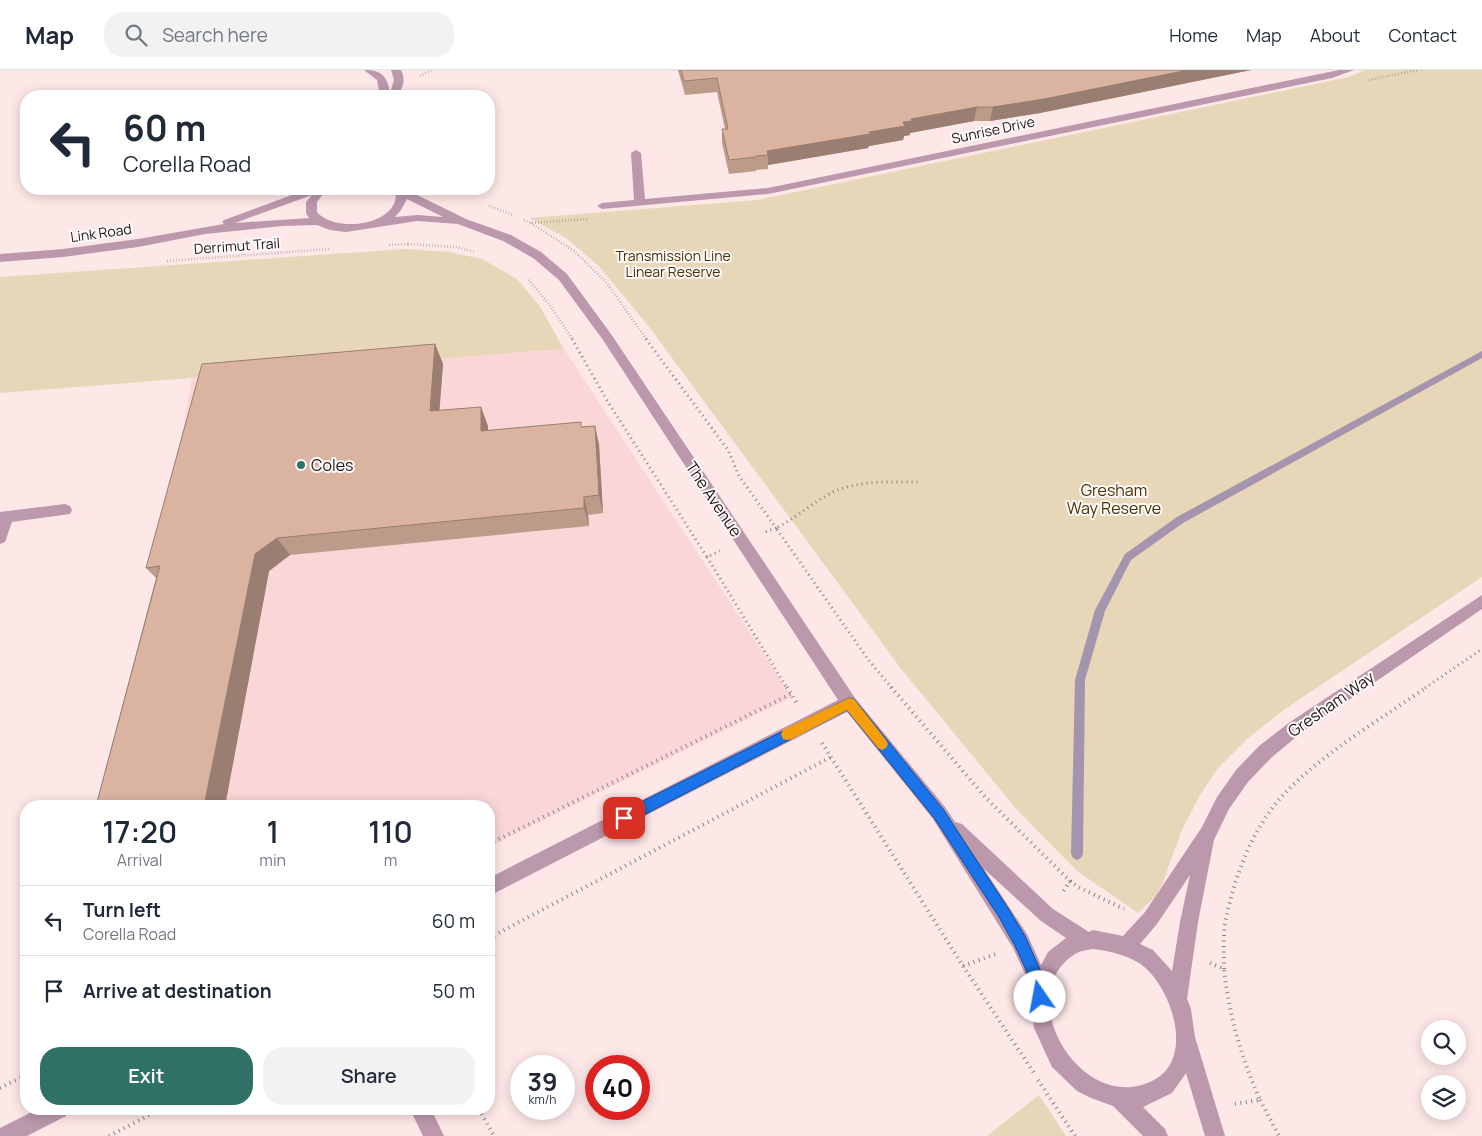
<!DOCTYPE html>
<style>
body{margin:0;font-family:Manrope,sans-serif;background:#f2f2f3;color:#1f2937;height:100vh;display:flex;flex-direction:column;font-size:19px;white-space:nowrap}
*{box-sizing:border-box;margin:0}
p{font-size:16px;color:#747a83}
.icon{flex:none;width:28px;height:28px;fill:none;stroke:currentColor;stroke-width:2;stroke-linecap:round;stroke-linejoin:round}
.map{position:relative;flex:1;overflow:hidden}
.panel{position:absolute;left:20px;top:730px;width:475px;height:315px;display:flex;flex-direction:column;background:#fff;border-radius:20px;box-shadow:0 2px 12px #0003}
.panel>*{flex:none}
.guide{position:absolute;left:20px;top:20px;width:475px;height:105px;border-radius:20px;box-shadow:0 2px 12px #0003;background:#fff;color:#1f2937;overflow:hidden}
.buttons{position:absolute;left:1421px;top:950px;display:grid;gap:10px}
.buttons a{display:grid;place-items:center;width:45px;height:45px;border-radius:50%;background:#fff;box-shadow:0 2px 12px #0003;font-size:25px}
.speed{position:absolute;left:510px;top:985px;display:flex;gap:10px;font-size:25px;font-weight:700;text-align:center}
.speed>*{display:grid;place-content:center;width:65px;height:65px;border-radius:50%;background:#fff;box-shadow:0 2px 12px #0003;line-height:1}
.speed small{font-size:12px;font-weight:400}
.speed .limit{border:8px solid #d22;background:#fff;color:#111}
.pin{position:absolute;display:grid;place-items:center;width:42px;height:42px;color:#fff;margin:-21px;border-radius:10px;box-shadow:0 2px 8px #0006}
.me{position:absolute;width:55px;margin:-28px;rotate:348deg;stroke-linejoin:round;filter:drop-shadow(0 0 4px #0008)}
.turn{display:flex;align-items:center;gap:18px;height:105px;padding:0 20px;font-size:22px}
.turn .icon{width:65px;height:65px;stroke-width:2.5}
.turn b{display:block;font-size:35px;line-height:42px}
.eta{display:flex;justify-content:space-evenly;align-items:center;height:85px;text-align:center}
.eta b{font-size:30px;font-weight:600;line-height:35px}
.action{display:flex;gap:10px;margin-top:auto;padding:10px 20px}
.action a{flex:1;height:58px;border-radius:20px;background:#2f7265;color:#fff;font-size:20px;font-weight:600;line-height:58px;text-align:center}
.action a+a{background:#f2f2f3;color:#1f2937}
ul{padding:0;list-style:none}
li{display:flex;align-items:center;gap:15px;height:70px;padding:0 20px;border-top:1px solid #e0e1e3}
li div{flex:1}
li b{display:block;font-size:19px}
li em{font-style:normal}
header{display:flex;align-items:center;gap:30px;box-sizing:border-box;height:70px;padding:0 25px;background:#fff;border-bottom:1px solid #e0e1e3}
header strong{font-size:24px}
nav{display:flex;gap:28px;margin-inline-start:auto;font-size:18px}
.search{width:350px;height:45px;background:#f2f2f3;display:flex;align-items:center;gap:12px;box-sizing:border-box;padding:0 18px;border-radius:20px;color:#747a83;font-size:19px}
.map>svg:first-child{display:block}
.built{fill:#fad6d7}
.green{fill:#e8d6b9}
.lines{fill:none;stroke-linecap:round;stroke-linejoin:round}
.stream{fill:#a594ad;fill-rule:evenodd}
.path-far2{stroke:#928283;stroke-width:2.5;stroke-dasharray:0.5 2.5;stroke-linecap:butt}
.path-far1{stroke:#928283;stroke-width:3;stroke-dasharray:1 4;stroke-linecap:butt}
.path{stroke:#928283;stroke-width:4;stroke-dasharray:1 4.5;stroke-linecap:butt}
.minor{fill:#bc98ad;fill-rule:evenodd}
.wall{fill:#bc9b8a}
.shaded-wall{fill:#997e71}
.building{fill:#dbb4a1;stroke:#997e71}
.route{fill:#1a73e8;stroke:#114b97}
.slow{fill:#f59e0b}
.poi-dot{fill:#2f7265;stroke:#fef9f9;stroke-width:2}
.labels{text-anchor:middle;stroke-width:4;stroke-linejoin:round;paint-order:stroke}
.far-street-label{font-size:14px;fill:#201617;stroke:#fef9f9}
.far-park-label{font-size:14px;fill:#473103;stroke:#fef9f9}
.poi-label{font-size:16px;fill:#201617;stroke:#fef9f9;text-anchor:start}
.park-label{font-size:16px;fill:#473103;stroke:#fef9f9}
.street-label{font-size:16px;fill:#201617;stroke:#fef9f9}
</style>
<header>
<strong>Map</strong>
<div class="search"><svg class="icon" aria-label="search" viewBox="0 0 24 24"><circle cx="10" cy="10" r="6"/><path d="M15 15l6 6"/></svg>Search here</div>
<nav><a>Home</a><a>Map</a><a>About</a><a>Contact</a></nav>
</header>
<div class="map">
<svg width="1482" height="1066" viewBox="0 0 1482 1066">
<rect width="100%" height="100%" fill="#fde7e7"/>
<path class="built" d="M564,279L792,627L489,777V736H115L192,308Z"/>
<g class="green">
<path d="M1365,0H1482V507L1285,639L1248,668L1218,698L1200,725L1181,762L1162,815L1154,828L1138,843L1077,801L1018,741L902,600L650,258L599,196L566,168L529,148L757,130L1349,7Z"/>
<path d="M405,179L449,182L482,189L517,209L539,235L564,279L0,323V207Z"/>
<path d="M1039,1025L1066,1066H987Z"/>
</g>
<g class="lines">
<path class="stream" d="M1482,281V288L1183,453L1131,490L1105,541L1085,610L1083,784L1081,788L1077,790L1073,788L1071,784L1075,610L1095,540L1125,484L1177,447Z"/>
<g class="path-far2">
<path d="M420,6L432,0"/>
<path d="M1369,10L1418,0"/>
<path d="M489,136L513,145"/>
<path d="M524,150L531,153L587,149"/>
<path d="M531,153L574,181L606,212L647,270"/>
<path d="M408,174L456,177L476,182"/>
<path d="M389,175L408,174"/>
<path d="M167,191L330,179"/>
<path d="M529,210L552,238L573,270"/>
</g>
<g class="path-far1">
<path d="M572,269L608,332L707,487L720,481"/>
<path d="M646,269L728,380L739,406L776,458L765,462"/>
<path d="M707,487L787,618"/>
<path d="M892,618L870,592L776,458C796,448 812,433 831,423C858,410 889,412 918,412"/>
<path d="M1425,618L1482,579"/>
</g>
<g class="path">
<path d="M787,617L796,632"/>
<path d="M891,617L986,728L1070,811L1062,823"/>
<path d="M822,673L963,896L996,884"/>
<path d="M489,774L791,624"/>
<path d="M1070,811L1078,817L1124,839"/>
<path d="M489,868L831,687"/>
<path d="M1210,893L1224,899C1229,945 1241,987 1260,1030L1234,1034"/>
<path d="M963,896L1034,1003"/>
<path d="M1224,899C1224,884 1223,868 1225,853C1234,808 1252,758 1284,724C1323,683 1381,649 1427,617"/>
<path d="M1038,1010L1075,1066"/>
<path d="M0,1018L26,1005"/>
<path d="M1260,1030L1279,1066"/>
<path d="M479,1039L494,1066"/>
<path d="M109,1066L161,1039"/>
</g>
<g class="minor">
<path d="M364,0C381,0 387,5 390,23L394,10L391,0H401C406,10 403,18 397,26H380L377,10Z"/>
<path d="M1339,0H1354L1332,8L768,124L602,139L597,136L602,133L634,130L631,83L636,80L641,83L645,129L768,118Z"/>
<path d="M308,119H327L317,132V142C336,165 404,154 395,119H405L466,149L511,165L541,182L567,204L611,264L855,628L945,737L955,752L962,754L1053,839L1089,862L1093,860L1123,866L1145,842L1202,757L1217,727L1236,700L1259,676L1290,652L1482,525V539L1302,662L1271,688L1248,712L1229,739L1214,770L1198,852L1187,929L1191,939L1195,967L1225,1066H1205L1186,1003L1172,1023L1143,1037L1165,1059L1168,1066H1143L1113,1036L1091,1028L1077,1021L1052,997L1034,958L1030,931L1032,919L1013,878L933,749L847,642L489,826V808L838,630L603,270L559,210L533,188L503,171L458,154L417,151L346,162L330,160L317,155L283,156L205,164L138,177L63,187L0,192V184L63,179L138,169L224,154L222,152L224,150ZM312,125L306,132V143L309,148L235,153ZM407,129L443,147L417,145L395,147L401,140ZM984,799L1041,851L1066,868L1048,882L1041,895L1027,864ZM1190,805L1180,852L1172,901L1153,880L1140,874L1157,854ZM1093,879C1109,881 1124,884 1139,893C1171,914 1196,988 1154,1010C1083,1048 1009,926 1075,884C1080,881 1087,880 1093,879Z"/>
<path d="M65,434L70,436L72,440L70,444L12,452L5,472L0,474V442Z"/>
<path d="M38,1039H69L66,1046L27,1066H0V1058Z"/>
<path d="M410,1039H431L444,1066H423Z"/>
</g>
</g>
<g class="wall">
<path d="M678,0H1251L1040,43L990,51H974L910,63V65L904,66L903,70L869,76L868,78L768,95V99L756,100V101L729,104L722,73V59H725L717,22L685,25Z"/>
<path d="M435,274L443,294L439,340L488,356V361L595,356L599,375L603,443L588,445L589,456L290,485L269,501L225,736H96L156,508L146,498Z"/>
</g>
<g class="shaded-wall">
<path d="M1188,0H1251L1040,43L990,51L993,37Z"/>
<path d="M977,37L974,51L910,63V65L904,66L903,70L869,76L868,78L768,95V85L767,81L869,62L903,52L911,49Z"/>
<path d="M435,274L443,294L438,360L430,341Z"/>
<path d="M481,337L488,356V380L481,361Z"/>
<path d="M595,356L599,375L603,443L599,425Z"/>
<path d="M584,427L588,445L589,456L584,438Z"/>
<path d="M277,468L290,485L269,501L225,736H204L255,484Z"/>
</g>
<g class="building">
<path d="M681,0H1188L1044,29L993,37H977L911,49L912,51L903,52L905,56L869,62L870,64L767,81L768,85L756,86V87L729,90L722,59H728L717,8L684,11Z"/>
<path d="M435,274L430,341L481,337V361L581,352V357L595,356L599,425L584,427V438L277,468L255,484L204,736H96L160,496L146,498L202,294Z"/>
</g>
<path class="route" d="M849,628L854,629L943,739L1008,838L1025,866L1047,915L1045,932L1040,934L1034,932L1032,927L1033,915L1015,876L999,847L934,748L847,640L628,753L624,754L619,753L617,748L619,743Z"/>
<path class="slow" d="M849,628L854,629L886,670L888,674L886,678L882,680L878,678L847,640L792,669L787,670L783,669L781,664L783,660Z"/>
<circle class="poi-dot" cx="301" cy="395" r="5"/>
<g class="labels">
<g class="far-street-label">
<text transform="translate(993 60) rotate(-12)" y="5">Sunrise Drive</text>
<text transform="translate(101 163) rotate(-8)" y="5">Link Road</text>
<text transform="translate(237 176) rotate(-4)" y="5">Derrimut Trail</text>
</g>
<g class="far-park-label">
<text x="673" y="191">Transmission Line<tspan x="673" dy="16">Linear Reserve</tspan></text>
</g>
<g class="poi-label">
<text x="311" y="401">Coles</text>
</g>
<g class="park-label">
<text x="1114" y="426">Gresham<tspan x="1114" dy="18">Way Reserve</tspan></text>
</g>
<g class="street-label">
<text transform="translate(714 429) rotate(56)" y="6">The Avenue</text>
<text transform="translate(1331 634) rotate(-35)" y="6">Gresham Way</text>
</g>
</g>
</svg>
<div class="buttons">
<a><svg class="icon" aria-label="search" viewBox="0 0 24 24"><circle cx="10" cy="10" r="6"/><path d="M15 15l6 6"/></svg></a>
<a><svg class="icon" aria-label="layers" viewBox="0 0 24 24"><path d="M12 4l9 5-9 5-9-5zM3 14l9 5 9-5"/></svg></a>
</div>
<div class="speed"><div>39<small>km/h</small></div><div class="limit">40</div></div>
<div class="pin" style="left:624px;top:748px;background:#d93025"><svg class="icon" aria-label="arrive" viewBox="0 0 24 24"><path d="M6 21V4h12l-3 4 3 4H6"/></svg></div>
<svg class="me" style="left:1040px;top:927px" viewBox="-20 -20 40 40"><circle r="19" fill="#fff"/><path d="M0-13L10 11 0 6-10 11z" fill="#1a73e8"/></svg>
<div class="guide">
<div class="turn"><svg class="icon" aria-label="left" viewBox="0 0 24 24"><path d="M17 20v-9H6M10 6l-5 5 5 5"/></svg><div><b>60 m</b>Corella Road</div></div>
</div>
<section class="panel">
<div class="eta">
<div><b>17:20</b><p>Arrival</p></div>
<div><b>1</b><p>min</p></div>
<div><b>110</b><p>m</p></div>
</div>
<ul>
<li><svg class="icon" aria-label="left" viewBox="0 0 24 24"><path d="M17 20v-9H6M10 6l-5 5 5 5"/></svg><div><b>Turn left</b><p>Corella Road</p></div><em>60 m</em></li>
<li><svg class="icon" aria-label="arrive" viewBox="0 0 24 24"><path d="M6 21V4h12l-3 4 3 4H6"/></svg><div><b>Arrive at destination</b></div><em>50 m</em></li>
</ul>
<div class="action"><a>Exit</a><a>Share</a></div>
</section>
</div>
